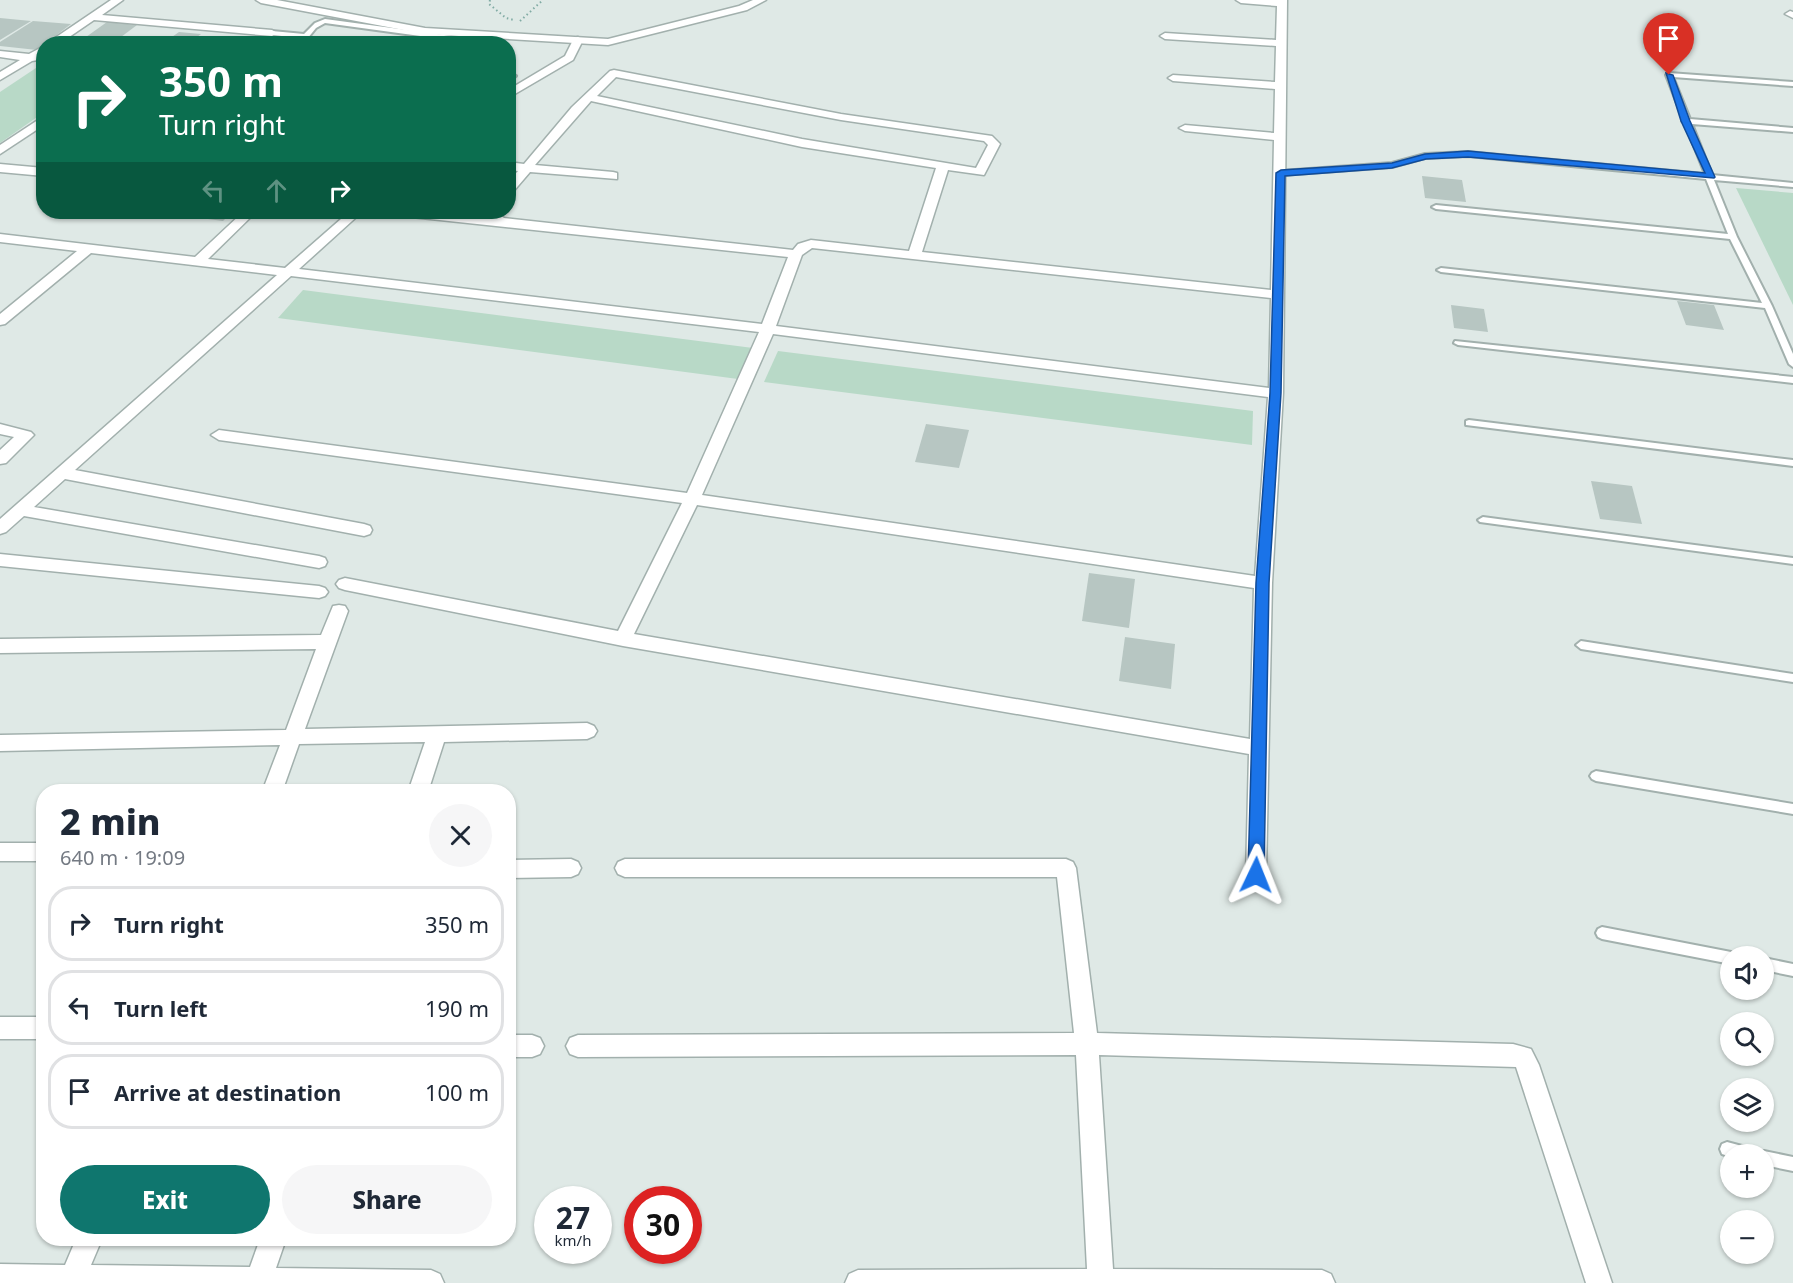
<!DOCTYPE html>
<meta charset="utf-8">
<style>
body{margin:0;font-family:"Noto Sans",sans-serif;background:#f6f6f7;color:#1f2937;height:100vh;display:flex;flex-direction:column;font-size:22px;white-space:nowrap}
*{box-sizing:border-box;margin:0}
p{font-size:20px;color:#747a83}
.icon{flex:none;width:33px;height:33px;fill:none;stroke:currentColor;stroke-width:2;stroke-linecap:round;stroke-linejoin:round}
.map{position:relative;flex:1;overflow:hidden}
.panel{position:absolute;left:36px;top:784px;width:480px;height:462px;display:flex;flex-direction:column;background:#fff;border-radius:24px;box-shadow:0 2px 4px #0004}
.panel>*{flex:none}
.top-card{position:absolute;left:36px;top:36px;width:480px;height:183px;border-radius:24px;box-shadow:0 2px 4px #0004;background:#0b6e4f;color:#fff;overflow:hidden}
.tools{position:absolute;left:1720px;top:946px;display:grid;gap:12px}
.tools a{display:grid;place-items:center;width:54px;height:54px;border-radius:50%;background:#fff;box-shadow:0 2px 4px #0004;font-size:30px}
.speed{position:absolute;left:534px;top:1186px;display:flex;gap:12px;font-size:30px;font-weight:700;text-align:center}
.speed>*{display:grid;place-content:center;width:78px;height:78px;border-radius:50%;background:#fff;box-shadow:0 2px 4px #0004;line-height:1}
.speed small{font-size:15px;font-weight:400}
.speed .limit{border:9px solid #d22;background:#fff;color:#111}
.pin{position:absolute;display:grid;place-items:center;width:51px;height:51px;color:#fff;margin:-62px -26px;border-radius:50% 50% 50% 0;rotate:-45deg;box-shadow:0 0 6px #0007}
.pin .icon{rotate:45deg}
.me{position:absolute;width:66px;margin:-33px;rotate:2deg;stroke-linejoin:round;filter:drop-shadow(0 0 4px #0008)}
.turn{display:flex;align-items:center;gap:21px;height:126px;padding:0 24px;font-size:27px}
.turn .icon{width:78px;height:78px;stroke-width:2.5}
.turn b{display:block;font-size:42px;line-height:51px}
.lanes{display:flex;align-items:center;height:57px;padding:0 24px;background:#0003;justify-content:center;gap:30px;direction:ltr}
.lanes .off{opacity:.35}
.round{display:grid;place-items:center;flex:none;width:63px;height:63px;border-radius:32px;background:#f6f6f7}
.headline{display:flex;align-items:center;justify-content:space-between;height:102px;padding:0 24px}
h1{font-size:36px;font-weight:800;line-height:45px}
.button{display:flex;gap:12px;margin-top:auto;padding:12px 24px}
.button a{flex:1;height:69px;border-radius:36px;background:#0f766e;color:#fff;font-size:24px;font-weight:800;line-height:69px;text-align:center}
.button a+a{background:#f6f6f7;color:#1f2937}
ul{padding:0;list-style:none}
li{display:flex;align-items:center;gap:18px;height:75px;margin:0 12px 9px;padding:0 12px;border:3px solid #e0e1e3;border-radius:24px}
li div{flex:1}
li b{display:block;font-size:22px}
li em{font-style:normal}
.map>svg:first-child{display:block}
.green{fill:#b8d9c7}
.building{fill:#b7c6c2}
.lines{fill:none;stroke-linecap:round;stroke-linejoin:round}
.service-casing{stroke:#a2b0ad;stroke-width:4}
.minor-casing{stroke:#a2b0ad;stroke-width:3}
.tertiary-casing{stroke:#a2b0ad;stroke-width:3}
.path{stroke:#81aba4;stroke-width:2;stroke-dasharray:1.5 3;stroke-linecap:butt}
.service{fill:#fff;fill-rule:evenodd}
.minor{fill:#fff;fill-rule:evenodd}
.tertiary{fill:#fff;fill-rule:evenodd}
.route{fill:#1a73e8;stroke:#114b97;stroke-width:1.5}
</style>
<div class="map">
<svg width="1793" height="1283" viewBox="0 0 1793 1283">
<rect width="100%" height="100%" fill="#dfe9e6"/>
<g class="green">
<path d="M42,64L44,65L43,113L0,143V92Z"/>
<path d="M1736,188L1793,193V305Z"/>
<path d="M303,290L753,348L738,379L278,318Z"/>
<path d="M778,351L1253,411L1252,445L764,382Z"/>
</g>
<g class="building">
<path d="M0,18L31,21L0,40Z"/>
<path d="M33,21L71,24L37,50L0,46V42Z"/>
<path d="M107,22L137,25L117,40L86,37Z"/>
<path d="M179,32L201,34L188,44H162Z"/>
<path d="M1422,176L1462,180L1466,202L1425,198Z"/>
<path d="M171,212H196L190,217L168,214Z"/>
<path d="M199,212H232L223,221L193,217Z"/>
<path d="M1677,301L1714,305L1724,330L1686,325Z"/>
<path d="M1451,305L1484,309L1488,332L1454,328Z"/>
<path d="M926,424L969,430L959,468L915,462Z"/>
<path d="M1591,481L1632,486L1642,524L1600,519Z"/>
<path d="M1089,573L1135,579L1129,628L1082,621Z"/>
<path d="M1125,637L1175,644L1171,689L1119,681Z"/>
</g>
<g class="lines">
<defs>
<g id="service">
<path d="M325,19L496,42L499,44H479L325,23L316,28L303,44H297L301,38L272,35L269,33L272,31L304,34L315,23Z"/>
<path d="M508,71L516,76L508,82Z"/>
<path d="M1669,73L1793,82V86L1673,77L1690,119L1793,128V132L1692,124L1712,175L1793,183V187L1714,180L1737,237L1772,306L1793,354V367L1789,364L1765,308L1441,272L1437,270L1441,268L1762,303L1730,239L1436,209L1432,207L1436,205L1728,234L1706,179L1468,156L1425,158L1392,167L1281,175L1277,173L1281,171L1392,163L1425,154L1468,152L1705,174L1685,123L1682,121L1683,119L1666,75Z"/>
<path d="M1455,341L1793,377V383L1458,345L1454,343Z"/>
<path d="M1469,420L1793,460V466L1466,425V421Z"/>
<path d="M1483,517L1793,558V564L1480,522L1478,520Z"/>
<path d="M1581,641L1793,674V682L1581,649L1576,645Z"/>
<path d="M1596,771L1793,804V814L1596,781L1592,779L1590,776L1592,773Z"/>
<path d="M1602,927L1731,952L1736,954L1737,957H1731V964L1602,939L1598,937L1596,933L1598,929Z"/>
<path d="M1764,958L1793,964V976L1764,970Z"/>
<path d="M1727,1142L1757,1150L1759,1154L1764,1151L1793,1157V1171L1764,1165V1155H1731V1157L1722,1154L1720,1149L1722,1144Z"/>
</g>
<g id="minor">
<path d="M111,0H123L102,15L272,30L277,33L272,36L94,20L59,44H46Z"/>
<path d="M1236,0H1287L1283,393L1272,583L1266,875L1263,881L1256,884L1249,881L1246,875L1249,754L623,646L345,590L339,588L336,584L339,580L345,578L618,631L682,503L219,440L211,435L219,430L687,493L759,332L291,276L75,470L364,524L370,526L372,530L370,534L364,536L65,479L34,507L319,556L325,558L327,562L325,566L319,568L24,516L6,532L0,534V519L277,275L91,253L5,324L0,325V314L77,251L0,242V234L195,257L243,212H256L208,259L285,268L349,212H362L299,269L762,324L788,257L402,216L396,212H438L484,216V212H496L504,218L793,250L798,244L811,240L909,251L936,168L802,147L591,101L535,165L613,172L617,173V179L530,172L512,193L508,194V182L518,171L508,170V162L524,164L572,107L610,71L614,70L841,114L992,136L1000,144L984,175L948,170L922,252L1271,290L1274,140L1185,131L1179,128L1185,125L1274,133L1275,89L1173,81L1168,78L1173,75L1275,82L1276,46L1165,39L1160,36L1165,33L1276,40L1277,6L1241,3ZM616,77L841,120L984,141L988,145L976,168L802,139L597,96ZM812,248L1271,298L1269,388L776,326L802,255ZM773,334L1268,397L1255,576L702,495ZM697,505L1254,588L1250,739L634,634Z"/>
<path d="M1790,11L1793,12V18L1785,14Z"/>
<path d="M578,37L583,40L573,60L508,98V90L565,56L574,38Z"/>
<path d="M44,46V54L38,60L32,61L0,80V72L20,60L0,57V51L29,54Z"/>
<path d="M44,116V125L0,154V145Z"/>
<path d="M0,164L44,168V176L0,172Z"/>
<path d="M0,424L31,432L34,435L6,463L0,464V450L14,437L0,434Z"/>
<path d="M0,554L319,586L325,588L328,592L325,596L319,598L0,566Z"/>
<path d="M339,605L345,606L348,611L305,729L587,723L594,726L597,731L594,736L587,739L444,742L428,792H408L425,742L299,744L282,792H262L280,745L0,751V735L286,730L316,649L0,653V639L321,635L333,606Z"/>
<rect x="0" y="843" width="44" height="18"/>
<path d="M571,859L578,862L581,868L578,874L571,877L508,878V860Z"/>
<path d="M625,859H1066L1073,862L1076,868L1097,1033L1513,1044L1531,1049L1539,1065L1612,1283H1586L1516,1067L1099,1055L1113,1269L1322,1270L1331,1274L1335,1283H845L849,1274L858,1270L1087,1269L1076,1055L578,1057L570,1054L566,1046L570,1038L578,1035L1074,1033L1057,877H625L618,874L615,868L618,862Z"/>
<rect x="0" y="1017" width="44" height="22"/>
<path d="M508,1035H532L540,1038L544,1046L540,1054L532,1057H508Z"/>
<path d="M76,1239H102L91,1265L250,1267L260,1239H286L276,1268L431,1270L440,1274L444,1283H0V1264L65,1265Z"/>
</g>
<path id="tertiary" d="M256,0H277L425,28L608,39L739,6L753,0H766L747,10L608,45L425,34L261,3Z"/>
</defs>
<use href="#service" class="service-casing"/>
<use href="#minor" class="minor-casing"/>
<use href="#tertiary" class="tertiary-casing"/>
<g class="path">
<path d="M490,0L489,4L506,18L514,20"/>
<path d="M520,21L543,0"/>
</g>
<use href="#service" class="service"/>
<use href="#minor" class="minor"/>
<use href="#tertiary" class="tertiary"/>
</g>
<path class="route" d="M1666,73L1673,75L1690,121L1715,177L1714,178L1468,157L1426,159L1392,168L1285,176L1281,393L1269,583L1264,875L1262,880L1256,882L1251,880L1248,875L1256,583L1270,393L1276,173L1281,170L1392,163L1425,154L1468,151L1705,173L1681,121Z"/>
</svg>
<div class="tools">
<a><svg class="icon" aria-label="sound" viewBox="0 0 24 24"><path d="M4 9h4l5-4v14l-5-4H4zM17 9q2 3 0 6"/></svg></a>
<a><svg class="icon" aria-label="search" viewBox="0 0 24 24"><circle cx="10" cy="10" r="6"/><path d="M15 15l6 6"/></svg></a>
<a><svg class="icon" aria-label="layers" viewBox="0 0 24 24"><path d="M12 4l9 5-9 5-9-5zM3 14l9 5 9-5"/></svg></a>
<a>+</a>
<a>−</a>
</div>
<div class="speed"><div>27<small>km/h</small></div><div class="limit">30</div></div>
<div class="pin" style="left:1669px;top:75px;background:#d93025"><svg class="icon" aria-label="arrive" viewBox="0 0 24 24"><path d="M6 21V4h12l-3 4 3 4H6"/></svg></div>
<svg class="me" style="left:1256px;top:875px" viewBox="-20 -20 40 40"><path d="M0-17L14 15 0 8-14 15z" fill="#1a73e8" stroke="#fff" stroke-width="4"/></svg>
<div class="top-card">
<div class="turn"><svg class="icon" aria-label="right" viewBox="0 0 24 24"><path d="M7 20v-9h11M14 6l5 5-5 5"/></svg><div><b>350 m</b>Turn right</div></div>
<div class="lanes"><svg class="icon off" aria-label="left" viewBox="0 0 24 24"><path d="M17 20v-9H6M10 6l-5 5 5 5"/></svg><svg class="icon off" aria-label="ahead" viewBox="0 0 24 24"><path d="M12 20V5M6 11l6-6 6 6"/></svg><svg class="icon" aria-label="right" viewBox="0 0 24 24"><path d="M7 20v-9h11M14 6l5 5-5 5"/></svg></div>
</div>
<section class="panel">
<div class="headline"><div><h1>2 min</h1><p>640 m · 19:09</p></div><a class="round"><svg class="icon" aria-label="close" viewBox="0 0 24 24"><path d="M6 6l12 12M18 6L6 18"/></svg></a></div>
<ul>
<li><svg class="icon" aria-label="right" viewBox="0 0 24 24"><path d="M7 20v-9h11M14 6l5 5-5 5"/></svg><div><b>Turn right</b></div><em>350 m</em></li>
<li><svg class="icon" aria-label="left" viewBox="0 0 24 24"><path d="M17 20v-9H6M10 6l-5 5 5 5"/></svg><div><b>Turn left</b></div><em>190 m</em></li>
<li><svg class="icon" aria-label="arrive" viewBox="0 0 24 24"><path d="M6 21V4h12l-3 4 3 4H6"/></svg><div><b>Arrive at destination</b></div><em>100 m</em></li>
</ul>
<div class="button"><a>Exit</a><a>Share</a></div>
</section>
</div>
